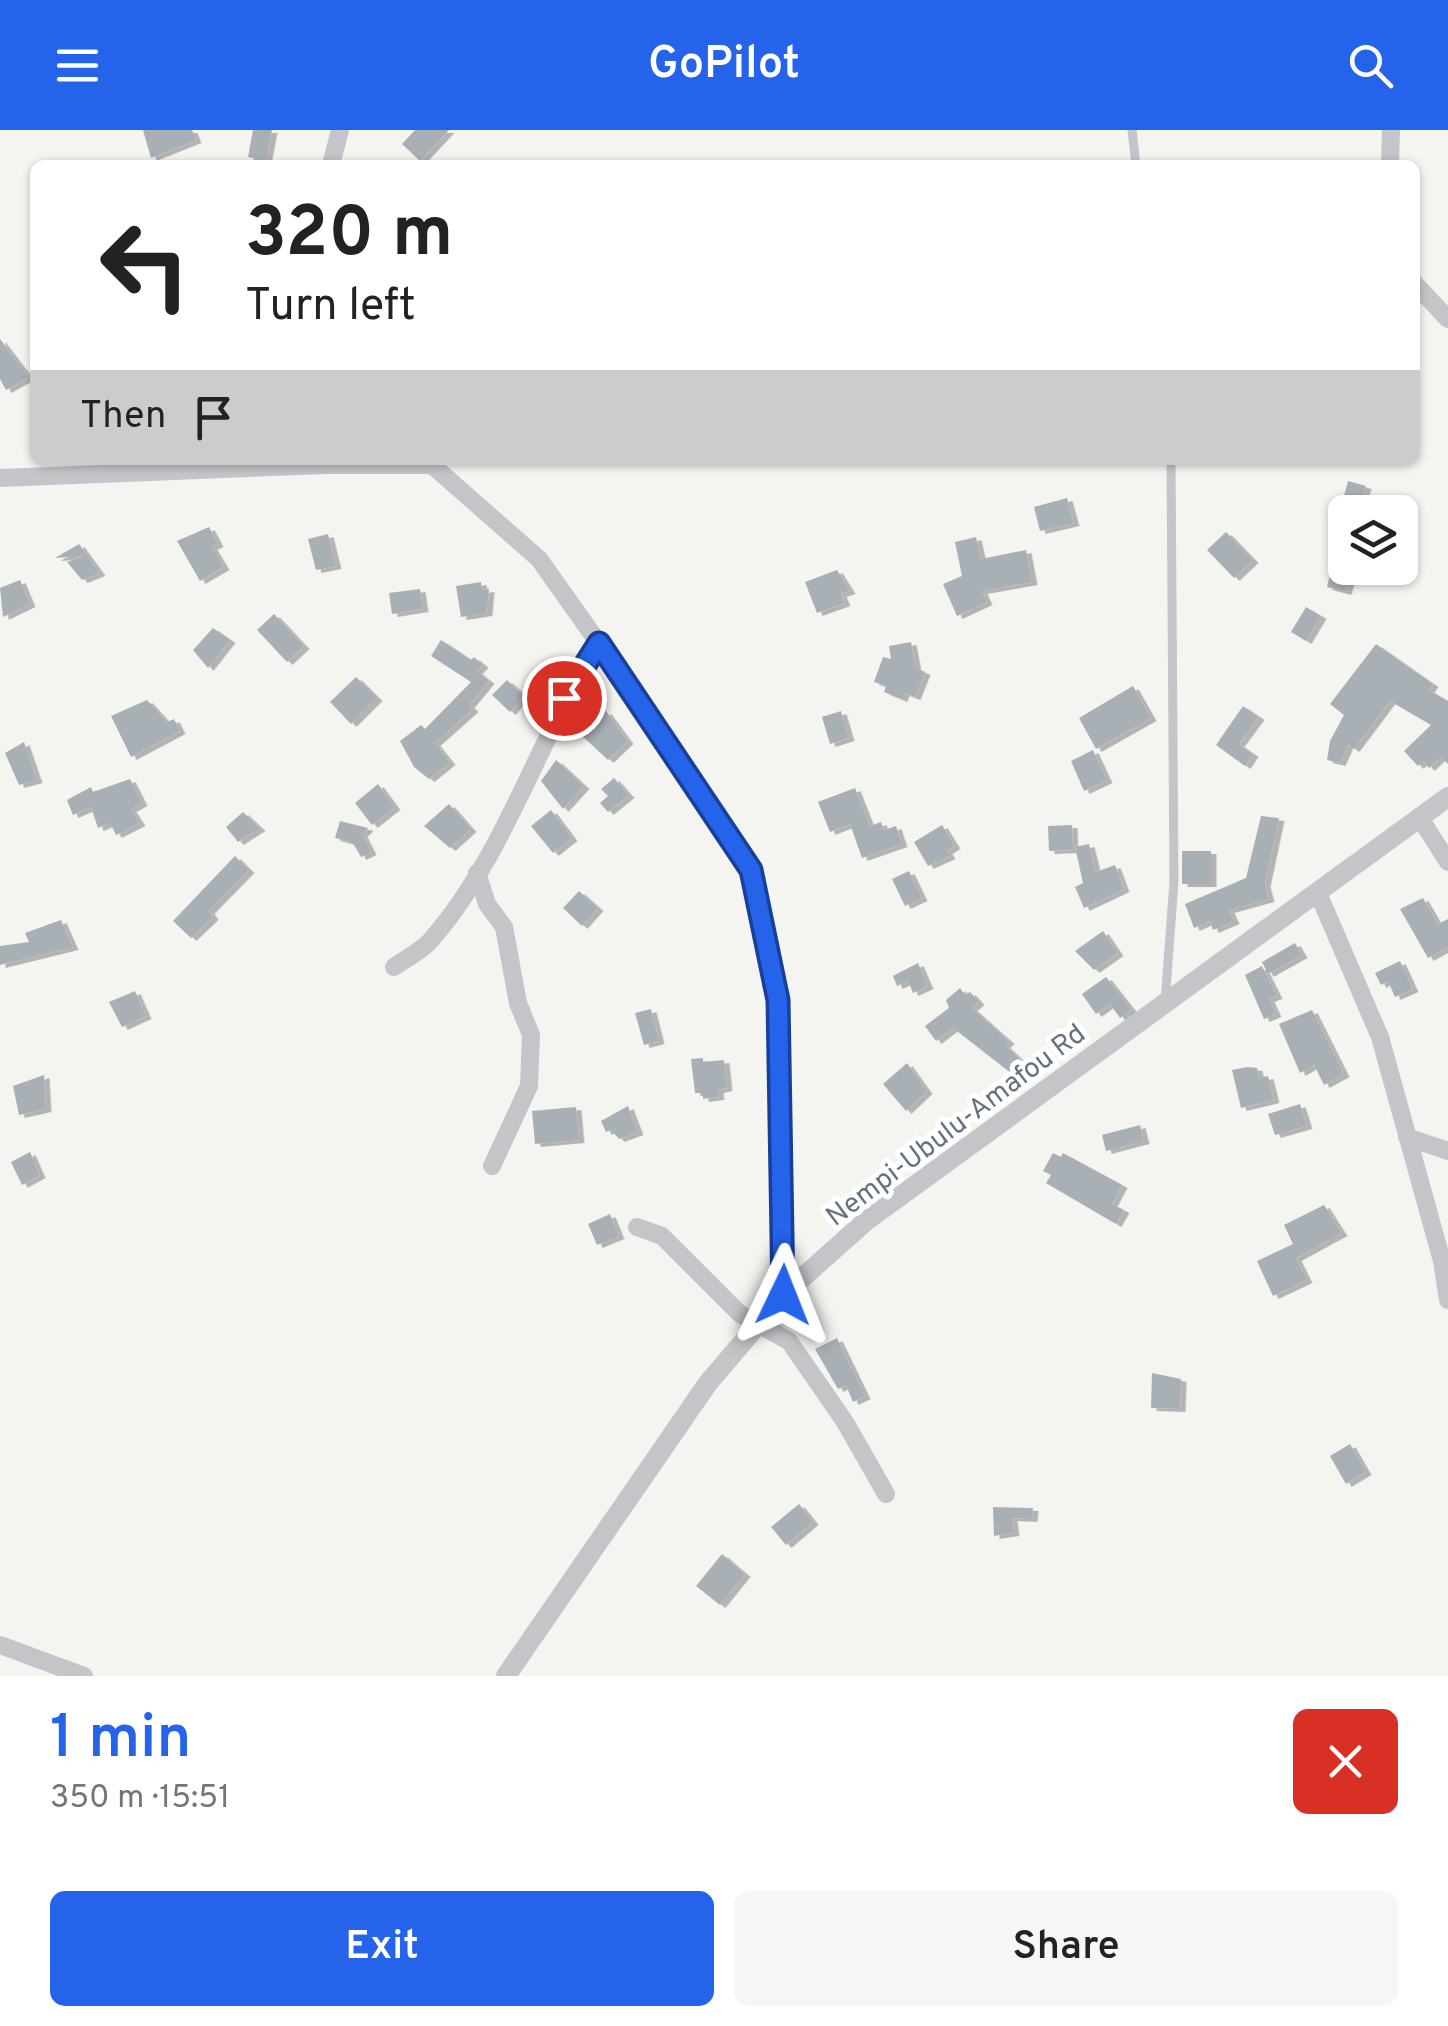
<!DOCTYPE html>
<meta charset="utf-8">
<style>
body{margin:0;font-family:Overpass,sans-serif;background:#f6f6f6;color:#222;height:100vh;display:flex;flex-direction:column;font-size:38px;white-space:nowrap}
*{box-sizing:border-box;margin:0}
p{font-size:32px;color:#767676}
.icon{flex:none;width:55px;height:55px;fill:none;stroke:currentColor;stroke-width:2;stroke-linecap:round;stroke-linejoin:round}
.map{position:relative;height:1546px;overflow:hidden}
.side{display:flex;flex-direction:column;background:#fff;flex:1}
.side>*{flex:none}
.hud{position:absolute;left:30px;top:30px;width:1390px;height:305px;border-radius:15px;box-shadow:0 2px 8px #0004;background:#fff;color:#222;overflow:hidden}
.tools{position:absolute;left:1328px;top:365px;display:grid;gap:20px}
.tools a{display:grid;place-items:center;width:90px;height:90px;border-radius:15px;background:#fff;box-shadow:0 2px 8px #0004;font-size:50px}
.pin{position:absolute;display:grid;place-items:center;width:85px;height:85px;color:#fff;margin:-42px;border:5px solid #fff;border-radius:50%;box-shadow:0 2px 10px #0007}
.me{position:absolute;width:110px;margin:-55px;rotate:2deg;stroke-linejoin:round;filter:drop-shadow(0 0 8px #0008)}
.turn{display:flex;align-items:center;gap:35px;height:210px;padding:0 50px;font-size:45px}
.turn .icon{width:130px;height:130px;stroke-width:2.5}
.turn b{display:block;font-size:70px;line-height:85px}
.then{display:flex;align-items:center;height:95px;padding:0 50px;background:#0003;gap:20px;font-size:38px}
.round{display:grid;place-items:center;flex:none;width:105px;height:105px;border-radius:15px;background:#f6f6f6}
.overview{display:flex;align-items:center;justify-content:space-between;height:170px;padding:0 50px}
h1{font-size:60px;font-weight:600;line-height:75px;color:#2563eb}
.primary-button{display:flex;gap:20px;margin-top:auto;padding:20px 50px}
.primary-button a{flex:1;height:115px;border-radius:15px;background:#2563eb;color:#fff;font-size:40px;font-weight:600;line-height:115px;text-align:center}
.primary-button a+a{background:#f6f6f6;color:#222}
header{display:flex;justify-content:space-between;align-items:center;height:130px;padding:0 50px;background:#2563eb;color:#fff;font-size:45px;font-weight:600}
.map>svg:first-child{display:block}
.building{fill:#a9b0b5;filter:url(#shadow)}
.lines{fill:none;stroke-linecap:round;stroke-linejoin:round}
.service{stroke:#c3c5c9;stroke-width:9}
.minor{stroke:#c3c5c9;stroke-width:18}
.tertiary{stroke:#c3c5c9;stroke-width:20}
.route-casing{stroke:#184099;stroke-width:25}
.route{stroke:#2563eb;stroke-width:18}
.labels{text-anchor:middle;stroke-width:10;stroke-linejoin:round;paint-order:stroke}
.street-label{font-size:28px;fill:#657280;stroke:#fff}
</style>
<header><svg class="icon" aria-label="menu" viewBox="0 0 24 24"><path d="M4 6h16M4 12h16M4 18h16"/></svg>GoPilot<svg class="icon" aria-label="search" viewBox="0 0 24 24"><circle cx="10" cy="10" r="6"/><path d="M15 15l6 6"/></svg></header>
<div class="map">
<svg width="1448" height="1546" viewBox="0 0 1448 1546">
<defs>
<filter id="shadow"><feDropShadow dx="5.5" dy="3" stdDeviation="0" flood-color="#0004"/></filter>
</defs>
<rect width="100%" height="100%" fill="#f4f4f1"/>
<g class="building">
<path d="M143,0H192L196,10L151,28Z"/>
<path d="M253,0H272L266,31L248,27Z"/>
<path d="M415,0H449L420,31L402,14Z"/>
<path d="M0,209L29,247L6,260L0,249Z"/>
<path d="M1348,351L1366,356L1359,382L1341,378Z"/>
<path d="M1067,368L1074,393L1040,401L1034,377Z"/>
<path d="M209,397L218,414L212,417L224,437L200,451L177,411Z"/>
<path d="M1226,402L1253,430L1234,448L1207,420Z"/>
<path d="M328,404L336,436L316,440L308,409Z"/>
<path d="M976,407L981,429L1026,420L1032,452L982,461L987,472L957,486L943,454L962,446L955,412Z"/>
<path d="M79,414L100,443L82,450L67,432L84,426L55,428Z"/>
<path d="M1335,424L1345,427V438H1353L1346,462L1327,457Z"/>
<path d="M837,440L850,461L841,464L845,473L817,483L805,452Z"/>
<path d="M20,450L30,474L3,487L0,458Z"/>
<path d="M481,452L482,460L489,459L487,483L461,487L456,456Z"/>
<path d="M420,459L423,479L392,484L389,463Z"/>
<path d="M1306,477L1321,486L1306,511L1291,502Z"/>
<path d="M274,484L304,516L287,532L257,500Z"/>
<path d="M213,498L230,510L208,538L193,520Z"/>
<path d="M441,510L471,530L474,527L483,535L477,541L489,551L469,575L473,579L435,613L450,632L429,649L414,637L400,611L421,595L425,599L471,552L431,526Z"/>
<path d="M911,512L916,538L925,542L915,567L904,563L902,569L884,562L886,556L874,552L883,527L891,529L889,516Z"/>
<path d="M1376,514L1433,554L1429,560L1448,571V634L1441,627L1429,638L1423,631L1418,636L1404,621L1431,595L1390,571L1354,619L1348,615L1340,633L1327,630L1330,611L1344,585L1330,574Z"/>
<path d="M356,547L377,568L351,594L330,572Z"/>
<path d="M507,550L524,566L510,582L492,565Z"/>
<path d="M1133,556L1151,588L1096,619L1079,588Z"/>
<path d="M147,570L167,592L174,589L180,601L131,627L111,586Z"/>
<path d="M1243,576L1259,587L1239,614L1253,624L1245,636L1216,615Z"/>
<path d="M606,581L628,611L608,630L580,604Z"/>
<path d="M841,581L849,608L830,614L822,587Z"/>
<path d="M24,612L37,650L19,655L5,623Z"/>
<path d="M1093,620L1107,650L1084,661L1071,631Z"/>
<path d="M556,630L584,656L563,679L541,651Z"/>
<path d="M614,648L629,665L608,682L600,673L608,666L601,659Z"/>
<path d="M130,649L142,673L131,679L140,693L116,705L110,693L98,698L91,677L73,685L67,670L91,657L93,662Z"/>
<path d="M378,654L395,677L372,695L355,673Z"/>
<path d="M855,658L870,696L881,692L884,700L896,696L902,714L862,728L850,694L830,702L818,672Z"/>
<path d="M449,674L471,699L450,718L424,696Z"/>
<path d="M551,680L572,708L553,723L531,696Z"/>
<path d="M243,682L260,698L238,712L226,697Z"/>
<path d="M1261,686L1279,688L1265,754L1269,769L1229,780L1234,791L1213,800L1210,791L1194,798L1185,774L1246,748Z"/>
<path d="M340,691L368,698L362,704L371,722L361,727L353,713L335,708Z"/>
<path d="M942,695L955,716L947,721L950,726L928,736L914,712Z"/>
<path d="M1072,695L1073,720L1049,721L1048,696Z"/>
<path d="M1089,714L1096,742L1115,735L1124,759L1084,778L1075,757L1083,753L1075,717Z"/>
<rect x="1182" y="721" width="29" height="33"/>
<path d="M235,726L249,740L209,781L213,787L191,808L173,791Z"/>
<path d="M909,741L922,768L905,776L892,749Z"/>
<path d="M579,761L598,778L582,796L563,778Z"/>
<path d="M1423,768L1438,794L1448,789V817L1428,828L1400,779Z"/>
<path d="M61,790L73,817L0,835V816L29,812L25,803Z"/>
<path d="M1103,801L1118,823L1094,840L1075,821Z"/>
<path d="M1295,813L1302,825L1268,844L1262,832Z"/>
<path d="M1400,831L1413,859L1395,867L1388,851L1381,855L1375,843Z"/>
<path d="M918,833L928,856L913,863L908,851L897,856L893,846Z"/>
<path d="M1262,836L1277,866L1269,869L1276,884L1264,889L1245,845Z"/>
<path d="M1106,847L1132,880L1120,888L1110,874L1096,884L1082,864Z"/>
<path d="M960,858L965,865L970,862L979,872L972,878L1009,911L1005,915L1027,936L1016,947L953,898L936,911L925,896L949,878L946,870Z"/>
<path d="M135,861L146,886L122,897L109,872Z"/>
<path d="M651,879L659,911L644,915L635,883Z"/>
<path d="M1312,880L1344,944L1324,955L1314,935L1300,943L1279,894Z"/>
<path d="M703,928V932L724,930L727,958L718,960L719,967L703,969V963H695L691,929Z"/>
<path d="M907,933L927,961L906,981L883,954Z"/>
<path d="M1247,937L1257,938L1259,948L1268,946L1274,970L1241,978L1232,940Z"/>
<path d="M44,945L46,979L19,985L13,956Z"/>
<path d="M1300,974L1307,996L1275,1005L1268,984Z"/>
<path d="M628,976L638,1002L619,1009L611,1000L606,1002L601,991Z"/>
<path d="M576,977L579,1010L535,1014L532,981Z"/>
<path d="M1140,995L1144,1011L1106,1021L1102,1005Z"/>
<path d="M30,1022L40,1045L22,1055L11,1032Z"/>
<path d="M1053,1023L1061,1027L1063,1023L1122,1055L1112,1074L1124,1080L1116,1094L1046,1053L1051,1045L1043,1041Z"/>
<path d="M1324,1075L1342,1103L1296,1128L1307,1150L1273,1166L1257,1131L1293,1114L1284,1095Z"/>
<path d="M610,1084L619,1106L597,1115L588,1094Z"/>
<path d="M837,1208L865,1266L853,1272L846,1255L838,1259L815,1219Z"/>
<path d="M1152,1243L1181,1249L1180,1279L1151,1278Z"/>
<path d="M1350,1314L1366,1342L1346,1354L1330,1326Z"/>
<path d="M799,1374L813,1392L786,1415L771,1397Z"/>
<path d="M993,1377L1033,1378L1032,1389L1012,1388L1014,1403L994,1406Z"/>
<path d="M722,1424L745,1444L720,1475L696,1456Z"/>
</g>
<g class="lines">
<g class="service">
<path d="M1132,0L1136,35"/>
<path d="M1165,872L1174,752L1171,330"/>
</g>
<g class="minor">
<path d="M331,35L340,0"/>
<path d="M1390,35L1391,0"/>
<path d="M1415,154L1448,189"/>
<path d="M0,348L325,335H432L539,429L678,625L751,740L778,870L783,1165"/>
<path d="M1420,688L1448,732"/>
<path d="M477,743L487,774L504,797L518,873L531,905L529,956L492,1036"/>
<path d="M1318,763L1380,907L1442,1131L1448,1170"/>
<path d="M394,837C406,828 422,821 431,810C506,724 538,608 599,513"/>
<path d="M1407,1007L1448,1021"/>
<path d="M637,1097L662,1106L740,1184L789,1211L845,1292L886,1364"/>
<path d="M0,1515L84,1546"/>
</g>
<path class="tertiary" d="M506,1546L708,1253L783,1165L866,1091L1448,667"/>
</g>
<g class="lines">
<defs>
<path id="route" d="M564,568L599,513L751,740L778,870L783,1165"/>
</defs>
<use href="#route" class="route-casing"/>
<use href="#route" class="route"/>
</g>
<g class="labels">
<g class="street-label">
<text transform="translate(955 994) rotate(-37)" y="10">Nempi-Ubulu-Amafou Rd</text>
</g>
</g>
</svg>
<div class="tools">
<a><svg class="icon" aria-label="layers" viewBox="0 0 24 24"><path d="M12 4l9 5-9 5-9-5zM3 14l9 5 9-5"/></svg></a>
</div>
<div class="pin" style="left:564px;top:568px;background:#d93025"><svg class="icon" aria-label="arrive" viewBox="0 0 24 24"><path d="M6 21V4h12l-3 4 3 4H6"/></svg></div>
<svg class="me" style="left:783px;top:1165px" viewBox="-20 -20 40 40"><path d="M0-17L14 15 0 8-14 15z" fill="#2563eb" stroke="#fff" stroke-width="4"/></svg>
<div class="hud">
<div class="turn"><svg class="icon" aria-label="left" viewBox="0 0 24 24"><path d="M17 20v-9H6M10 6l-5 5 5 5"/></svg><div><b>320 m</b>Turn left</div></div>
<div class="then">Then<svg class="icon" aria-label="arrive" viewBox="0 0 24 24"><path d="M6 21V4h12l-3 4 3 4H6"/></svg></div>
</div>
</div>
<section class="side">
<div class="overview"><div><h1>1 min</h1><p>350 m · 15:51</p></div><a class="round" style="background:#d93025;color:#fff"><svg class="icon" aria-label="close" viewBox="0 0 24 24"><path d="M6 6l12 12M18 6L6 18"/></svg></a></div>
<div class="primary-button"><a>Exit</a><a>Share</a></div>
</section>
